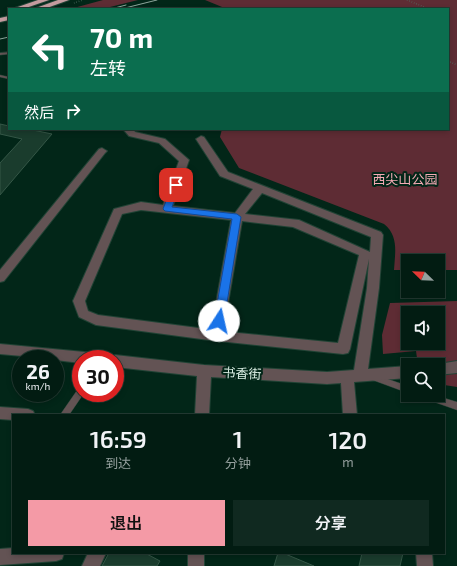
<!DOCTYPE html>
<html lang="zh">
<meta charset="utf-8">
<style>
body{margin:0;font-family:"Exo 2","Noto Sans SC",sans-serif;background:#102920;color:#f1f3f6;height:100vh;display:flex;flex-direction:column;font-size:15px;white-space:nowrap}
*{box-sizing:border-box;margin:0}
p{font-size:13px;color:#96a19f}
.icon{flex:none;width:22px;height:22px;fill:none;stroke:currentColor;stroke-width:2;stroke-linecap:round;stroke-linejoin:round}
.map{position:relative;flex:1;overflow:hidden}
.drawer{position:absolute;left:12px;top:414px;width:433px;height:140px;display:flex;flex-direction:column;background:#021c12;border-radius:0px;box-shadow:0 2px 6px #0003,0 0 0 1px #233a32}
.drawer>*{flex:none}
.guide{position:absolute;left:8px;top:8px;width:441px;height:122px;border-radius:0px;box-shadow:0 2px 6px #0003,0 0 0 1px #233a32;background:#0b6e4f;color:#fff;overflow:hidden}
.needle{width:26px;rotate:293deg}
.tools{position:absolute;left:401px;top:254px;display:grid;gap:8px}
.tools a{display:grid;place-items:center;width:44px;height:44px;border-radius:0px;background:#021c12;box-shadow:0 2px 6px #0003,0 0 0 1px #233a32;font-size:20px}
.speed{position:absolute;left:12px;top:350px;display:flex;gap:8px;font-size:20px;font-weight:700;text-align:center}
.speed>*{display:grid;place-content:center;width:52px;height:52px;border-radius:50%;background:#021c12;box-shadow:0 2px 6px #0003,0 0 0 1px #233a32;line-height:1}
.speed small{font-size:10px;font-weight:400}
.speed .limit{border:6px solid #d22;background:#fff;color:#111}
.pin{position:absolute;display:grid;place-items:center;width:34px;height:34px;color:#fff;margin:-17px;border-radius:8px;box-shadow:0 2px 6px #0006}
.me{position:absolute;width:44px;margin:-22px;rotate:10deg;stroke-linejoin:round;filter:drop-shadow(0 0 3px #0008)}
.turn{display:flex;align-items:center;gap:14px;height:84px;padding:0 16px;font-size:18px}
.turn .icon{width:52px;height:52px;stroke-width:2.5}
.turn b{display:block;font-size:28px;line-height:34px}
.then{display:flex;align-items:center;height:38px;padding:0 16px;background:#0003;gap:8px;font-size:15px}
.eta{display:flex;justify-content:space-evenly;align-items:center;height:68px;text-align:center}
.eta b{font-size:24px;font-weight:600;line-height:28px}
.primary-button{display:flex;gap:8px;margin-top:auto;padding:8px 16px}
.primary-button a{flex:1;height:46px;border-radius:0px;background:#f49aa6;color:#111;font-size:16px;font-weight:600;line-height:46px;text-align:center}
.primary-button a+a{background:#102920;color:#f1f3f6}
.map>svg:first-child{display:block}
.green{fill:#5e2c34;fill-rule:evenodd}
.building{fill:#1a3c2d;stroke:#355747}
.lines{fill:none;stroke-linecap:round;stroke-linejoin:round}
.lane-casing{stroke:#214335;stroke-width:1}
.street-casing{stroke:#214335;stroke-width:2}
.highway-casing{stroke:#214335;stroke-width:2}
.path{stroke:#537165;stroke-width:1.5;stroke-dasharray:0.5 2;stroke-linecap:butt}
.lane{fill:#635354;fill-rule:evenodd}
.street{fill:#635354;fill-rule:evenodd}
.highway{fill:#c49b9f;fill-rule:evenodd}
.tram{stroke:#8da69b;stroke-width:1}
.route{fill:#1a73e8;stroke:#114b97}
.labels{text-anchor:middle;stroke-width:4;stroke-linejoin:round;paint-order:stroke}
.park-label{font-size:13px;fill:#f5abb5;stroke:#022618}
.street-label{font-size:13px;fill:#dff2e8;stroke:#022618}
</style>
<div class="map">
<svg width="457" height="566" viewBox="0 0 457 566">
<rect width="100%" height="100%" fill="#022618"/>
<g class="green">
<path d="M103,0H138L102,9H70Z"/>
<path d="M205,0H457V270H438V261H408V270H394C395,253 399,236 384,224L239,168L220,137L222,129H448V9H227Z"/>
<path d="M457,301V387L438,384V365H418L416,351L383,354L382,335L390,303ZM408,313H438V343H408Z"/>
</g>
<g class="building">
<path d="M0,124L9,126V129H28L52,134L0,195V163L22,139L0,134Z"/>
<path d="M109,553H145L160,561L157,566H102Z"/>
<path d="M278,553H283L314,566H274Z"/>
<path d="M362,553H403L400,566H359Z"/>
</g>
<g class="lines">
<defs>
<g id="lane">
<path d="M9,52V54L0,55V53Z"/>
<path d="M0,75L9,77V79L0,77Z"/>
<path d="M373,374L408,386V393L370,379L369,377L370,375Z"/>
<path d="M81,388V393H84L69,415H60L78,389Z"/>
<path d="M419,395H434L457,402V410L420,397Z"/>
</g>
<g id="street">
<path d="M123,129H133L135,132L165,139L189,160L173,206L235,213L253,189L220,176L196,139L201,136L204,137L228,172L381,232L383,235L379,288L368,369L408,366V378L354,382L357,415H343L341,383L327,384L211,377L209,415H195L197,376L115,367V359H109L115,355L204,365L327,372L354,370L367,288L369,259L350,349L348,353L343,354L209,340L96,325L79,317L73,301L114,209L141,202L163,205L179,161L159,143L129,136ZM262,193L371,237L370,252L299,220L245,214ZM141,210L231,220L213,320L206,329L98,315L88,311L85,301L122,214ZM242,221L293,227L359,255L338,343L219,331L225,321Z"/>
<path d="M102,148L107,151L105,153L4,281L0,282V270L99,149Z"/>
<path d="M0,344L95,353L100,355L102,359H81V363L55,360V359L0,354Z"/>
<path d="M457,361V373L438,375V365H433Z"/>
<path d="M0,407L28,409L33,411L35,415H13V420L0,419Z"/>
<path d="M13,548V553H64L62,559L56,561L0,565V549Z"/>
<path d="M88,553H106L100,566H82Z"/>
<rect x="188" y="553" width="16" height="13"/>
<path d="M416,553H432L433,566H417Z"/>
</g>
<g id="highway">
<path d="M38,0H49L23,9H12Z"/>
<path d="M58,0H69L44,9H33Z"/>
<path d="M9,16V20L0,22V18Z"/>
</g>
</defs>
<use href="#lane" class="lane-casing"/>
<use href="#street" class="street-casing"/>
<use href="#highway" class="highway-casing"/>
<g class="path">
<path d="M407,0L429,9"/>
<path d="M74,3L83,0"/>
<path d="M448,61L457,65"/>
</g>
<use href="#lane" class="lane"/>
<use href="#street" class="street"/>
<use href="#highway" class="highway"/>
<g class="tram">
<path d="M111,9L126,5"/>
<path d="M121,9L157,0"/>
<path d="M0,39L9,37"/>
</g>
</g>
<path class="route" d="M176,182L180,185L172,207L237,214L241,217L224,321L223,324H216L214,321L232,219L165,211L163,209L172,185Z"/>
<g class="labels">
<g class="park-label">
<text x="405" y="184">西尖山公园</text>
</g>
<g class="street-label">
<text transform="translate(242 373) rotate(3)" y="5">书香街</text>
</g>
</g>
</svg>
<div class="tools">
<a><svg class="needle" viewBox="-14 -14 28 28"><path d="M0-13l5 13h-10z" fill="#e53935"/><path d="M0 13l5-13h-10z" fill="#96a19f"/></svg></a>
<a><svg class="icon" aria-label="sound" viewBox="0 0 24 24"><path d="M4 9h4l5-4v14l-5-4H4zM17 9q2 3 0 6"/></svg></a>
<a><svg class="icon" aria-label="search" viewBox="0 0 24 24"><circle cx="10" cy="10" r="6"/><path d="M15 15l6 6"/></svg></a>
</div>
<div class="speed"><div>26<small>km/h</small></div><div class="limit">30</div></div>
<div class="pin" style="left:176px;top:185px;background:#d93025"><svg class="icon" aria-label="arrive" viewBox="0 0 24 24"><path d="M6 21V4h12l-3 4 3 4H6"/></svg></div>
<svg class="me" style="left:219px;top:321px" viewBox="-20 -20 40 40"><circle r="19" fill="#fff"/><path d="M0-13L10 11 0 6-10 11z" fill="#1a73e8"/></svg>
<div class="guide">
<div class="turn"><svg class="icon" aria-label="left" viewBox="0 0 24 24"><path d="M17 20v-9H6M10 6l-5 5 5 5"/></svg><div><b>70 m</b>左转</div></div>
<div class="then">然后<svg class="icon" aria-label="right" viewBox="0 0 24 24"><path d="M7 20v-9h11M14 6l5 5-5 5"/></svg></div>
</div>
<section class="drawer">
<div class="eta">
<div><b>16:59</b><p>到达</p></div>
<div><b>1</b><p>分钟</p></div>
<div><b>120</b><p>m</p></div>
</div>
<div class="primary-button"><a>退出</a><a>分享</a></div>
</section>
</div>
